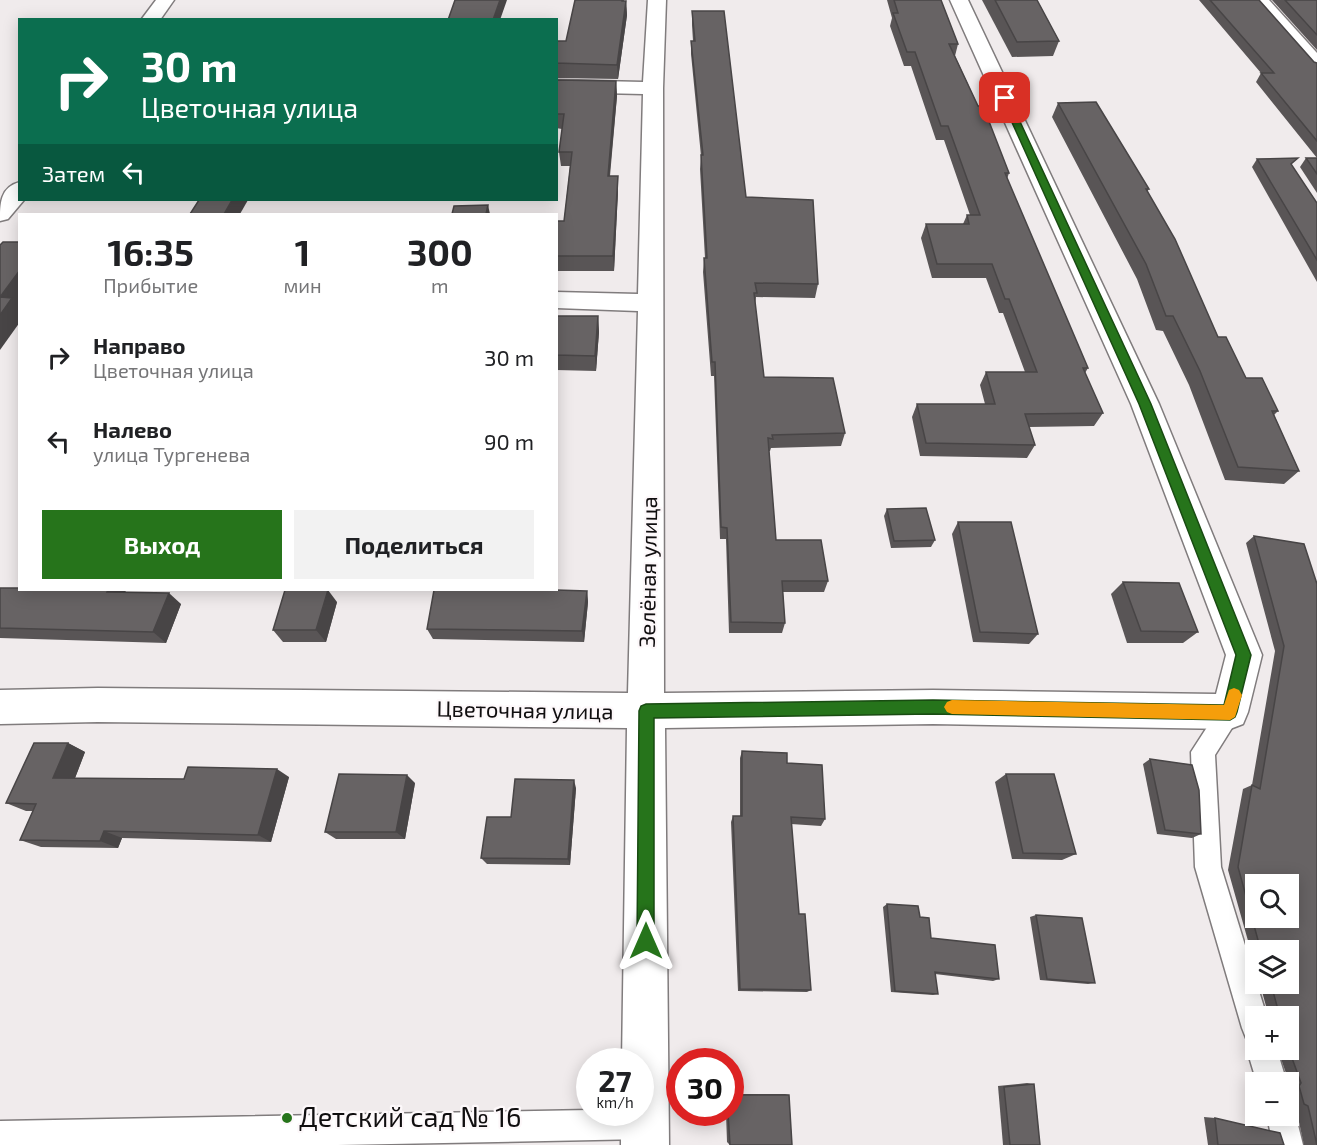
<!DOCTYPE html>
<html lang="ru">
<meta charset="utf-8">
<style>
body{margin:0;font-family:"Exo 2",sans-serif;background:#f2f2f2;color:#202124;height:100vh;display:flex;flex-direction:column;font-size:22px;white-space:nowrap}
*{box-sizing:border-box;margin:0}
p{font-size:20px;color:#757577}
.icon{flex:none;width:33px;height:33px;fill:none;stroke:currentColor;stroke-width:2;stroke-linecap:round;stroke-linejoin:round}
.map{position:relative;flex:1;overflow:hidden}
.drawer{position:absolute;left:18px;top:213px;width:540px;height:378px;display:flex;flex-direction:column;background:#fff;border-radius:0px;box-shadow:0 3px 15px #0003}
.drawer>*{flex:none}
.hud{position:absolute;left:18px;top:18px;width:540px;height:183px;border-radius:0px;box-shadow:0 3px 15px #0003;background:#0b6e4f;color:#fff;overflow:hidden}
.tools{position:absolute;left:1245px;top:874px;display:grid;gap:12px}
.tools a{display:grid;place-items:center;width:54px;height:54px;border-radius:0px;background:#fff;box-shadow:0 3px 15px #0003;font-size:30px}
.speed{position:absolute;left:576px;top:1048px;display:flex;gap:12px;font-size:30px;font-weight:700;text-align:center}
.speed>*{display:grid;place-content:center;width:78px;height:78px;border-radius:50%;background:#fff;box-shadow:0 3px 15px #0003;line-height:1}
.speed small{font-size:15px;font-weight:400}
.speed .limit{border:9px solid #d22;background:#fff;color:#111}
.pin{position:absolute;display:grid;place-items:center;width:51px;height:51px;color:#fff;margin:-26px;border-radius:12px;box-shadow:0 3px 9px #0006}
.me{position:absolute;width:66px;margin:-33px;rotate:0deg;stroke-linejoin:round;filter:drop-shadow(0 0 4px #0008)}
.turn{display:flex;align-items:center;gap:21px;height:126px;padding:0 24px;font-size:27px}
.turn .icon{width:78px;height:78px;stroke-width:2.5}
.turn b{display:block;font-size:42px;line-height:51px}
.then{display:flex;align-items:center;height:57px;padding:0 24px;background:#0003;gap:12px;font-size:22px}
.eta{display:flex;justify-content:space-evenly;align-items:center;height:102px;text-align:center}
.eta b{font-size:36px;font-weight:700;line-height:42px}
.cta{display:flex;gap:12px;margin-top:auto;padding:12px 24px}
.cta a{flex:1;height:69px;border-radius:0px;background:#26741b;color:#fff;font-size:24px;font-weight:700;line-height:69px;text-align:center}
.cta a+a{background:#f2f2f2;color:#202124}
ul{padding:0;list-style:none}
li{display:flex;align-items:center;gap:18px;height:84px;padding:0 24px}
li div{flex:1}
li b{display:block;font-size:22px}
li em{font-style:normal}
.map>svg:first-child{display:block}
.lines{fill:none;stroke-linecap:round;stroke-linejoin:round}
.lane-casing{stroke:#807c7d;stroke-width:3}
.street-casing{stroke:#807c7d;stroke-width:3}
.lane{fill:#fff;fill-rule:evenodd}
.street{fill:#fff;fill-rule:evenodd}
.wall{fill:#595556}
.shaded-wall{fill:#484546}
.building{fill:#676364;stroke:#484546;stroke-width:1.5;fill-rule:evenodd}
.route{fill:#26741b;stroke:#194b12;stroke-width:1.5}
.slow{fill:#f59e0b}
.poi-dot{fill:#26741b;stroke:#fdf8fa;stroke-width:2}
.labels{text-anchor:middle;stroke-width:4.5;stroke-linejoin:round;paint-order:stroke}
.street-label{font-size:22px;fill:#100e0f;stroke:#fdf8fa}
.near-poi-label{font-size:27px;fill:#100e0f;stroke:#fdf8fa;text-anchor:start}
</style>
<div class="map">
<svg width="1317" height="1145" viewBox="0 0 1317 1145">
<rect width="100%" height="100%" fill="#f0ebec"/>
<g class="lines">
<defs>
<g id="lane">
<path d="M1230,701L1238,704L1242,712L1215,755L1221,867L1267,1017H1256V1050H1277L1287,1083H1257L1247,1050L1251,1040L1246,1038L1242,1028L1195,867L1191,752L1222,704Z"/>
<path d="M1288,1104L1293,1105L1303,1145H1273L1267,1116H1288Z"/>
<path d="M640,1109L656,1113L660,1124L656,1135L645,1139L338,1145H0V1121L590,1110V1113H640Z"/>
</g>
<g id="street">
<path d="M156,0H174L160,20H141Z"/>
<path d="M648,0H666L663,88L664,693L933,690L1216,694L1226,655L1131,404L950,0H968L1159,404L1262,655L1248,712L1243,724L1230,729L933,724L665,728L669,1145H621V1113H640V1062H622L627,728L98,722L0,724V690L98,688L628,693L638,311L556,308V292L638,294L643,94L556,92V80L643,82Z"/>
<path d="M1250,0H1269L1317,53V71L1310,69Z"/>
<path d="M20,182V200H24L8,219L0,221C0,204 0,187 20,182Z"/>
</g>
</defs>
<use href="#lane" class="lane-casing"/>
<use href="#street" class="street-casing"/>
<use href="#lane" class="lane"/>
<use href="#street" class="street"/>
</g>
<g class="wall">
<path d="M575,0H624V1H626L627,15L618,79L556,78V41H566Z"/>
<path d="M887,0H941L958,44L955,56L1009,173L1007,179L1088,368L1085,373L1103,413L1094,426L1029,427L1035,445L1027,458L920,456L912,417L917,404H985L980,385L986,372H1025L1003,313H999L986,278H932L921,238L926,224H963L967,215H970L944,140H936L911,66H904L890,26L892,18Z"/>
<path d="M982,0H1037L1059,41L1053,56L1012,57Z"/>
<path d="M1199,0H1259L1314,62L1317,63V158L1256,82L1261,73Z"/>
<path d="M1272,0H1317V50Z"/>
<path d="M692,11L746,197L818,284L815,298L756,297L755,305L764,377L845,433L841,446L771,448L770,451H769L776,540L828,581L824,592H783L785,623L782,633H729L726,539H720L714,376H711L703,272L704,258H705L700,169L701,156L691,54V41H693L692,25Z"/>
<path d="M556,80L616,81L617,96L610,176H618V191L614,271H556V221H564L570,166H561L559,152L562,129L556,128Z"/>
<path d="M1058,103L1149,189L1147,192L1218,337L1246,378L1278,411L1274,415L1299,471L1284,484L1225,480L1189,385L1163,331L1156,330L1137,279L1052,117Z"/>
<path d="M1306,158H1317V193L1300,167Z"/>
<path d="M1257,159L1292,166L1317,203V282L1252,167Z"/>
<path d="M556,316H598L599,332L596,371L556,370Z"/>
<path d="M887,509L935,540L931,547L891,548L884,516Z"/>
<path d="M958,522L1038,634L1029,644L973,642L952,534Z"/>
<path d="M1254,536L1304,544L1317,1145H1304L1295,1104L1292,1103L1288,1090L1289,1082L1278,1050H1288V1017H1269L1260,984H1288V951H1256V969L1228,870L1243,789L1252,785L1275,651L1246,543Z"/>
<path d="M1123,582L1198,632L1183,643H1127L1111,594Z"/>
<path d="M0,588L20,590H126L125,593L181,604L166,643L0,638Z"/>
<path d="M587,591L588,602L584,642L433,639L427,629Z"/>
<path d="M337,602L326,642H283L273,630Z"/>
<path d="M68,743L85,752L75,778L184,779L289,777L271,842L122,838L118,848L41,847L20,840L33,811H26L6,803Z"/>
<path d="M742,751L787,763L825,819L821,826L791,824L799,914L811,990L807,992L738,991L731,822L733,816H740V758Z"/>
<path d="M1150,759L1201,834L1192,838L1157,834L1143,764Z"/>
<path d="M1006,774L1076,854L1062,860L1012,859L995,782Z"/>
<path d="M415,783L405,839H336L325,832Z"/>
<path d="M576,788L570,865L487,864L481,858L511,817Z"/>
<path d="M887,904L920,917L931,938L999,979L993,981L935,974L938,994L933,995L891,992L883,907Z"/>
<path d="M1036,915L1095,983L1088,984L1040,980L1030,917Z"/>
<path d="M1027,1083L1034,1084L1040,1145H1003L998,1086Z"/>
<path d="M730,1094H785L789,1095L792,1145H730L727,1142L726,1113H730Z"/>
<path d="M1204,1117L1215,1118L1284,1145H1208Z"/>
</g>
<g class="shaded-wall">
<path d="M500,0H507L500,20H493Z"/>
<path d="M626,1L627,15L618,79L617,65Z"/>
<path d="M616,81L617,96L608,191V176Z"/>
<path d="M618,176V191L614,271L613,256Z"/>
<path d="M232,200H248L240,214H224Z"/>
<path d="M488,205L490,214H486Z"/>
<path d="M20,270V322L0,350V297Z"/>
<path d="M598,316L599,332L596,371L595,356Z"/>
<path d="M108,590H126L120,603L107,592Z"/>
<path d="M328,590L337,602L326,642L316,630Z"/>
<path d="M587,591L588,602L584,642L582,631Z"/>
<path d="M169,593L181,604L166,643L153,632Z"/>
<path d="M68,743L85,752L72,786L53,778Z"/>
<path d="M277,769L289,777L271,842L258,835Z"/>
<path d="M407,775L415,783L405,839L396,832Z"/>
<path d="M574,780L576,788L570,865L568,859Z"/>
<path d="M104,831L122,838L118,848L100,841Z"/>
</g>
<g class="building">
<path d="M455,0H500L493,20H448Z"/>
<path d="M575,0H622V1H626L617,65L556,63V41H566Z"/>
<path d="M894,0H941L958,44H949L978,106H983L1009,173H1005L1088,368H1083L1103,413L1025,414L1035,445L926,443L917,404H995L986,372H1037L1009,299H1005L992,264H937L926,224H969L967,215H980L948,126H941L915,52H907L893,13H898Z"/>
<path d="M995,0H1037L1059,41L1017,42Z"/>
<path d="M1210,0H1259L1314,62L1317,63V141L1261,73H1274Z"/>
<path d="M1285,0H1317V35Z"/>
<path d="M692,11H724L746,197L813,200L818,284L755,283L757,293H754L764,377L833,378L845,433L772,435L773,439L768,438L776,540H821L828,581H782L785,623L731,622L727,528L721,527L715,362H712L704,258H707L701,155H703L691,41H695Z"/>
<path d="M556,80L616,81L608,176H618L613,256H556V221H564L572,152H559L564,114H556Z"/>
<path d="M1096,102L1149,189H1146L1175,239L1218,337H1226L1246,378H1262L1278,411H1272L1299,471L1238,467L1200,371L1173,316H1166L1146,264L1058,103Z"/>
<path d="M1298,158L1291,164L1317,203V260L1257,159Z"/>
<path d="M1306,158H1317V174Z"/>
<path d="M199,200H232L224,214H190Z"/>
<path d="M488,205L486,214H452L454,206Z"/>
<path d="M3,242H20V270L0,297L12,298L0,315V245Z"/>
<path d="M556,316H598L595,356L556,355Z"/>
<path d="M926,508L935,540L894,541L887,509Z"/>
<path d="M958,522H1011L1038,634L980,632Z"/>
<path d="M1254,536L1304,544L1317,584V1145L1308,1106L1304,1104L1299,1086L1301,1083L1288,1047V1017H1280L1271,984H1288V951H1261L1238,867L1252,785L1260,789L1284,646ZM1256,885H1288V918H1256Z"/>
<path d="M1123,582L1179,583L1198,632L1141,631Z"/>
<path d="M0,588H20V590H108L107,592L169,593L153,632L0,628Z"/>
<path d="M285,590H328L316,630H273Z"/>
<path d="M434,590H556L587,591L582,631L427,629Z"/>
<path d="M34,743H68L53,778L184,779L188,767L277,769L258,835L104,831L100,841L20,840L36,804L6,803Z"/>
<path d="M742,751L787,753V763L822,765L825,819L791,817L799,914H805L811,990L740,989L733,816H742Z"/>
<path d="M1150,759L1192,765L1199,790L1201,834L1165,830Z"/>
<path d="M339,774L407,775L396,832H325Z"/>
<path d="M1006,774H1054L1076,854L1023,853Z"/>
<path d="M515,779L574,780L568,859L481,858L487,817H511Z"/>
<path d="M887,904L918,906L920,917L929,918L931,938L995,945L999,979L935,972L938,994L895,991Z"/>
<path d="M1036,915L1082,918L1095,983L1047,979Z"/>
<path d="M1034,1084L1040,1145H1010L1004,1087Z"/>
<path d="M730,1095H789L792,1145H730L728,1113H730Z"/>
<path d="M1215,1118L1280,1133L1284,1145H1218Z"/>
</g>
<path class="route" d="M1005,96L1009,98L1151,404L1251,655L1237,712L1235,717L1230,720L933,714L654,718V941L652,947L646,950L639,947L637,941L639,711L641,706L646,704L933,700L1224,705L1236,655L1139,404L1001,98Z"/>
<path class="slow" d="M1234,688L1239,690L1242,695L1235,717L1230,720L952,714L947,712L944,707L947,702L952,700L1224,705L1229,690Z"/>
<circle class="poi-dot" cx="287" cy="1118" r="6"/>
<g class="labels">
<g class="street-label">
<text transform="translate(648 572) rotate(-89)" y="8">Зелёная улица</text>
<text transform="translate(525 710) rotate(1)" y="8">Цветочная улица</text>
</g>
<g class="near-poi-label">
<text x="299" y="1127">Детский сад № 16</text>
</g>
</g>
</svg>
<div class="tools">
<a><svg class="icon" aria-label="search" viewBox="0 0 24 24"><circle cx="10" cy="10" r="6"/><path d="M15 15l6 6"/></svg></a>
<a><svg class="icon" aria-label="layers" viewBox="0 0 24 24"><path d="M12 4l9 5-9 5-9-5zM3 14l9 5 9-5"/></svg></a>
<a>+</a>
<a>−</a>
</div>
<div class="speed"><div>27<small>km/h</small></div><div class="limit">30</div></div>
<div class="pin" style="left:1005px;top:98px;background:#d93025"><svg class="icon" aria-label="arrive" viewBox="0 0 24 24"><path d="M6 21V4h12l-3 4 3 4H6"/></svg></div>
<svg class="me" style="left:646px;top:941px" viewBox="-20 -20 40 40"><path d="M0-17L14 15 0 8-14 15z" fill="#26741b" stroke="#fff" stroke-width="4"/></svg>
<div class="hud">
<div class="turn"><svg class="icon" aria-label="right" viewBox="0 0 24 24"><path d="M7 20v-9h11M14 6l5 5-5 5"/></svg><div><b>30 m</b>Цветочная улица</div></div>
<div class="then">Затем<svg class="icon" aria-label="left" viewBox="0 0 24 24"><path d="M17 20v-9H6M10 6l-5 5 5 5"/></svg></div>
</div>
<section class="drawer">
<div class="eta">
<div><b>16:35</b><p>Прибытие</p></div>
<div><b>1</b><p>мин</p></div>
<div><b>300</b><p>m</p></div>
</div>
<ul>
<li><svg class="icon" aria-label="right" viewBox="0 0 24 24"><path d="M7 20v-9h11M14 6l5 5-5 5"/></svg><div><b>Направо</b><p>Цветочная улица</p></div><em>30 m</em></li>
<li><svg class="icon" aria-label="left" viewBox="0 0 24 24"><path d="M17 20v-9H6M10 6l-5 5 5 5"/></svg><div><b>Налево</b><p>улица Тургенева</p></div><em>90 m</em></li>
</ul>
<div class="cta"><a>Выход</a><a>Поделиться</a></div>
</section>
</div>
